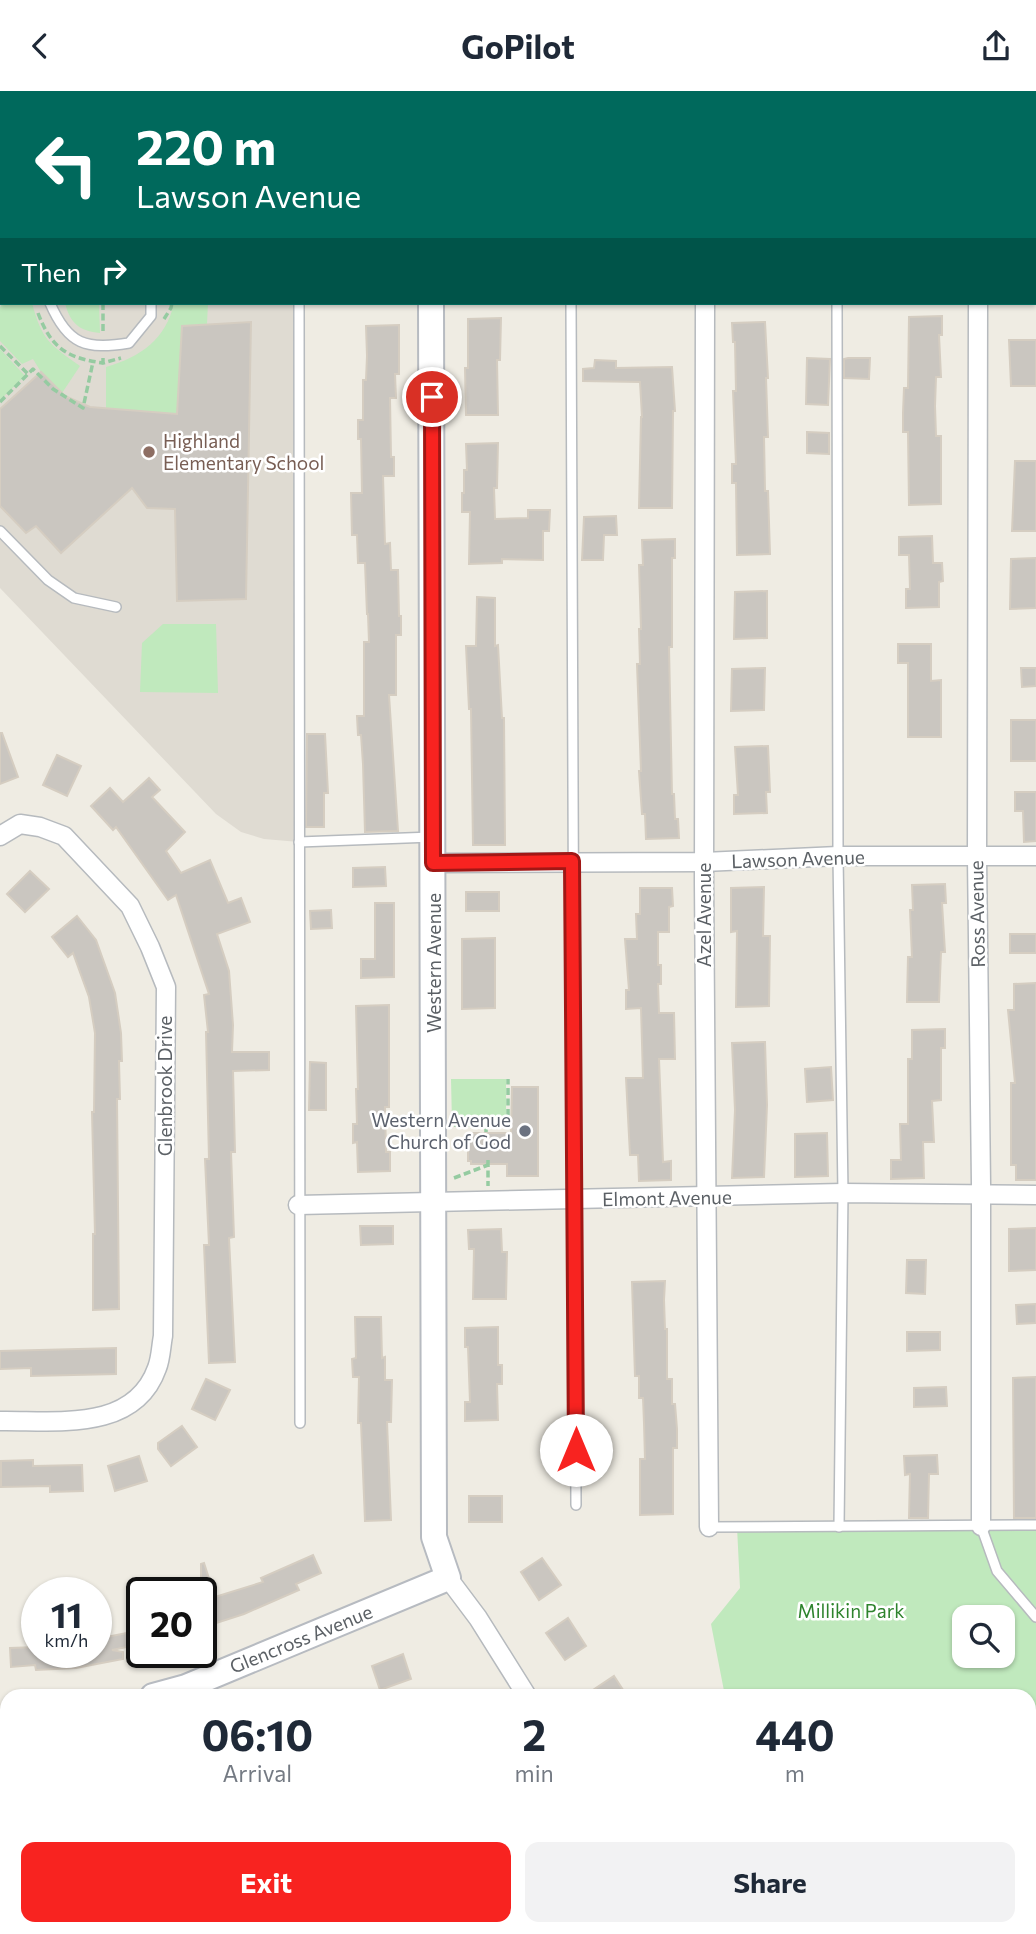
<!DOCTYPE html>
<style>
body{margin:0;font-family:Commissioner,sans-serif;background:#f2f2f3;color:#1f2937;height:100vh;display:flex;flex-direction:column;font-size:26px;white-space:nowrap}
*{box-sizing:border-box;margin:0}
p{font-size:23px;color:#747a83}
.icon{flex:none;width:38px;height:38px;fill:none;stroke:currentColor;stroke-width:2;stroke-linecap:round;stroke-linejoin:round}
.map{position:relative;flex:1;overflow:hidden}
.side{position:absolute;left:0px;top:1598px;width:1036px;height:247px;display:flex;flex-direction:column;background:#fff;border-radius:21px 21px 0 0;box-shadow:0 2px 5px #0004}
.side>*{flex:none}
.hud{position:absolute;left:0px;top:0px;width:1036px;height:214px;box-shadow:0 2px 5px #0004;background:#00695c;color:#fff;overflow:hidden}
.buttons{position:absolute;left:952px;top:1514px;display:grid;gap:14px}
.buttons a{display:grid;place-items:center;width:63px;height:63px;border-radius:14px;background:#fff;box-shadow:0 2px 5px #0004;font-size:35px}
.speed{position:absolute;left:21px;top:1486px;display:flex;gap:14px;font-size:35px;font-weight:700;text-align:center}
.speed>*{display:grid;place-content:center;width:91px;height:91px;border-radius:50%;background:#fff;box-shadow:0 2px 5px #0004;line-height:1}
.speed small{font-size:18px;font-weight:400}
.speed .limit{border:4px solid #111;border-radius:10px;background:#fff;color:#111}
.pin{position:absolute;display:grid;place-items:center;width:60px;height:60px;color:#fff;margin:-30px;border:4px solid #fff;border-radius:50%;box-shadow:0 2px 7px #0007}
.me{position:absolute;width:77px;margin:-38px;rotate:0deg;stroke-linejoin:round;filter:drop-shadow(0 0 5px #0008)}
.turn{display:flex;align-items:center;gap:24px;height:147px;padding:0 21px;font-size:32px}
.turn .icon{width:91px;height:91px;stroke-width:2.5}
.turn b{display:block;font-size:49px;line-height:60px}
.then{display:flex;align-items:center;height:66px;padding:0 21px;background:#0003;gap:14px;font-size:26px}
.eta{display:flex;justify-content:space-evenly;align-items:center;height:119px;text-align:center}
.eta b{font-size:42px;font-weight:700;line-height:49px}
.action{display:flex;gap:14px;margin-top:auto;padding:14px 21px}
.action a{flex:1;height:80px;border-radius:14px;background:#f82320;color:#fff;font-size:28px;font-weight:700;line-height:80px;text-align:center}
.action a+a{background:#f2f2f3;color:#1f2937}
header{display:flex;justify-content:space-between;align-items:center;height:91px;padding:0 21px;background:#fff;font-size:32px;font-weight:700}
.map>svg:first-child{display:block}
.education{fill:#dfdbd2}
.green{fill:#c0e9bd;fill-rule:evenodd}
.building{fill:#cac6c0;stroke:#d5cdc1;stroke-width:2}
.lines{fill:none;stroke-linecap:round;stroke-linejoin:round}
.lane-casing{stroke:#b6babe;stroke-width:12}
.street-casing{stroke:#b6babe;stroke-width:21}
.secondary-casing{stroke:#b7bbc1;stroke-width:28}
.path{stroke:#95cba1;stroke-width:3.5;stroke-dasharray:7 3.5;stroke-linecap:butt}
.lane{stroke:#fff;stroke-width:9}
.street{stroke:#fff;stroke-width:18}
.secondary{stroke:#fff;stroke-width:24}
.route-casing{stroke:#a11715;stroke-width:18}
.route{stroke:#f82320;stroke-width:12}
.education-dot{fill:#8d6e63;stroke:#fff;stroke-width:2.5}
.worship-dot{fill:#6b7280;stroke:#fff;stroke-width:2.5}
.labels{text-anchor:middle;stroke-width:5;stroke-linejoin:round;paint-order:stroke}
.education-label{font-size:19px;fill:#785e54;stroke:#fff;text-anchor:start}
.street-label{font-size:19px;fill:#5b6065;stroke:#fff}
.worship-label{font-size:19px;fill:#5b616d;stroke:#fff;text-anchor:end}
.park-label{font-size:19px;fill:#2e832d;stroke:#fff}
</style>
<header><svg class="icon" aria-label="back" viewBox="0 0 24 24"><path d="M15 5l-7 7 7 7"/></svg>GoPilot<svg class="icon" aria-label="share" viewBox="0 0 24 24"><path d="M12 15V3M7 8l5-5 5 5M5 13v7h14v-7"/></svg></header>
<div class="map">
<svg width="1036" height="1843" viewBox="0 0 1036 1843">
<rect width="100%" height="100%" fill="#efece3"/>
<path class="education" d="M0,0H298L2,2V212H299V751L264,748L241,741L216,723L0,497Z"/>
<g class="green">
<path d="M3,212H32C42,249 49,253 80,275L62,302L41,281L33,268L22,273L0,250V216Z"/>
<path d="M65,212H99L100,242C79,240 70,232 65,212Z"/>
<path d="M174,212H208L207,233L182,235L177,323L106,318V276C141,266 166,248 174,212Z"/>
<path d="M0,258L25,285L0,309Z"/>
<path d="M163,533H216L218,602L140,601L142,552Z"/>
<path d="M451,988H506V1031L452,1032Z"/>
<path d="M1036,1434V1843H774L773,1838H1029V1605H725L711,1533L740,1497L737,1436ZM964,1526H1003V1564H964Z"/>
</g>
<g class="building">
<path d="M942,225V244H939L941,286H936L935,315L936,345H941V413L909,414L908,341H903V322L904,297H908L909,226Z"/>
<path d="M501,227L500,269H497L498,324H466L465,277H468V228Z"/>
<path d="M251,231L246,508L177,510L175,418L147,417L132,397L61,462L36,435L26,442L0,415V318L41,281L65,305L90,316L177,323L182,235Z"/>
<path d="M765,231L768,287H766L768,346H764L765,400H768L770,463L737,464L736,392H732V373H736L733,300H736L735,251H733L732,232Z"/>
<path d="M399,234V283H395L396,307H390L391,366H394V385H383L385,453L390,452L391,479H398L399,525H401V544H396V604H389L398,740L365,741L363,673L361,644H358L357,625H364V551H369L368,523H367L365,472H358L357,444H352L351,402H362L361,348H358V329H363V289H366L367,265L366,235Z"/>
<path d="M1009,249H1036V295H1011Z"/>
<path d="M807,267L830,268L828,314L806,313Z"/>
<path d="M848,267H870L869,288L844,287V268Z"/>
<path d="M595,269L616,270V277L672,276L675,320H673L672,417H639L641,326H642L640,291L583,290V278L594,277Z"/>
<path d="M807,341L829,342V363L807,362Z"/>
<path d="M498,352L497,397H494L495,428L528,427V419H550L549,440H543V469L502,468V472L469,473L470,421H462V402H464V379H467L466,353Z"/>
<path d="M1015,370H1036V440H1012Z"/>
<path d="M616,425L617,444H604L603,469H582L584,426Z"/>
<path d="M932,445L933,472H942L943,490L939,491V516L906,517V498H910L909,464H899V446Z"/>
<path d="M675,448V467H672V556H669L672,703H674L675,728H678L679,747L646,748L645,723H642L639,680H641L637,573H640L639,538H641L639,474H643L642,449Z"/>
<path d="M1036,467V517L1010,518L1011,468Z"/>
<path d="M767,500V547L734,548L735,501Z"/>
<path d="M477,506L495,507V555L498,554L502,627H504L505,754H473L471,618H469L466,555H476Z"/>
<path d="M898,553H931V590L941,589V646H908V572H898Z"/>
<path d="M765,577L764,619L731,620L732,578Z"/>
<path d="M1021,577H1036V595L1022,596Z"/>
<rect x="1011" y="629" width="25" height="41"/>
<path d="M0,642H2L18,686L0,693Z"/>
<path d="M307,643H325L328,702H324V736H306Z"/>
<path d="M768,655L770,701H766L767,722L734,723V704H738L735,656Z"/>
<path d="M57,664L81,675L67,705L43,694Z"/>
<path d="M149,687L160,699L152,706L185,741L166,760L181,782L210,769L228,812L241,807L250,831L217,843L229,880L233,934L232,961H269V979L233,980L235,1061H231L234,1146L229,1147L235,1271L209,1272L204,1154H209L205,1068H209L206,941H208L204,904L209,903L176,804L168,809L116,736L113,739L91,715L110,697L123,711Z"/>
<path d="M1015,701H1036V750L1024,751L1023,720H1015Z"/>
<path d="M385,776L386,795L353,796V777Z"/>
<path d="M30,780L49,798L25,821L7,803Z"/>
<path d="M945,793L946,812H942L945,861H941L939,911H907L908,866H912L910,819H913L912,794Z"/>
<path d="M764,796L763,845H770L769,915L736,916L737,840L731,841V797Z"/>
<path d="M640,797H672L673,815L669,816V841H658V874H661V893H658L659,922H674L675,968H659L663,1071L671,1070V1089L639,1090L638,1064H630L626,987H643L641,917L626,918V899H629L625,848H637L636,823H640Z"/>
<rect x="466" y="801" width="33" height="19"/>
<path d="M375,812H394V886L361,887V868H375Z"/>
<path d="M331,819L332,837L311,838L310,820Z"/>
<path d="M77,825L96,849L115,902L121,942L122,970H119L120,1008H117L119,1218L93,1219V1143H95L92,1021H94L95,942L89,906L73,862L68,866L52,846Z"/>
<rect x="1010" y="843" width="26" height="19"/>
<path d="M495,847V917L462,918V848Z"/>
<path d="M1036,892V1089H1016V1074H1011V992H1015L1008,919H1014V893Z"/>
<path d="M389,914V1016H385L386,1061H390V1080L358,1081L357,1051L353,1052V1033H357L356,998H358L356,915Z"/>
<path d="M945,938V957H941V1009L932,1010L934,1051H923L924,1087L891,1088V1069H901L900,1033H908V968H912V939Z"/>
<path d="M765,951L767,1014L764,1086L732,1087L735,1019L732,952Z"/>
<path d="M310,971L326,972V1019H309Z"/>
<path d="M831,976L833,1009L807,1011L805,978Z"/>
<path d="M512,996H538V1085H507V1073H471V1070H468V1042H511Z"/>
<path d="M827,1042L828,1085L795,1086V1043Z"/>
<path d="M360,1135H393V1153L361,1154Z"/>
<path d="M1036,1137V1179L1009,1180V1138Z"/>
<path d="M501,1138L502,1161H507L506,1208H473L474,1158H469L468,1139Z"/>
<path d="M907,1169H926L925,1203L906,1202Z"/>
<path d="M665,1190L664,1209L665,1238H667V1288H672V1313H675L677,1338V1357H673V1423L640,1424V1368H645L644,1332L643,1307H639V1285H635L632,1191Z"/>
<path d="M1036,1213V1232L1017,1233L1016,1214Z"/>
<path d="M355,1226H381L382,1267L385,1266V1289H392L391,1331H387L391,1429L365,1430L361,1332H358L359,1286H353L352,1268L356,1267Z"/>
<path d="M498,1236V1274H502V1293H497L498,1329L465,1330V1311H470L468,1256H465V1237Z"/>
<path d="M907,1241H940V1259L907,1260Z"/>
<path d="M116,1257V1283L31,1285V1277L0,1278V1260Z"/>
<path d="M1036,1286V1427H1014L1013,1287Z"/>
<path d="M206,1288L230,1299L215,1329L192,1318Z"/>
<path d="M946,1296L947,1315L914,1316V1297Z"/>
<path d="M182,1335L197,1356L171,1375L158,1358V1352Z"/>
<path d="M937,1364L938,1383H929L928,1427H909L910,1383L905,1384L904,1365Z"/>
<path d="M139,1365L147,1390L115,1400L108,1375Z"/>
<path d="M33,1369V1375L82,1374L83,1400L50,1401V1395L1,1396V1370Z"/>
<rect x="469" y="1405" width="33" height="26"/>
<path d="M313,1464L321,1482L296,1493L299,1499L244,1523L210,1534L205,1520L201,1521V1473L204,1472L215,1506L263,1491L261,1487Z"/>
<path d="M542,1467L561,1494L539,1509L521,1481Z"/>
<path d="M568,1527L586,1555L565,1569L546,1542Z"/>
<path d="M142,1539V1553L112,1559L123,1561V1568L76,1577L36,1579L35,1574L11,1576L10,1557L37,1556V1561H96V1548Z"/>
<path d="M403,1563L411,1588L380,1599L372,1575Z"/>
<path d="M614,1585L627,1605H584Z"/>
</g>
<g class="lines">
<defs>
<g id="lane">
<path d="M117,0L119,2"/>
<path d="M298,0V2"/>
<path d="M570,0V2"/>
<path d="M836,0V2"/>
<path d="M0,118L2,119"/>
<path d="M50,212C68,254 86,259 129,252L151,225V212"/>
<path d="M299,212L300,1332"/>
<path d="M571,212L576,1414"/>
<path d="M837,212L838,765L843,1102L839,1436"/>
<path d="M0,440L48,489L74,507L116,516"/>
<path d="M299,751L432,746"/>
<path d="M981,1435L997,1480L1036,1526"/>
<path d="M709,1436L1036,1434"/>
</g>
<g id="street">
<path d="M705,0V2"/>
<path d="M977,0V2"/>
<path d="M1034,197H1036"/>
<path d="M705,212L704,792L709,1436"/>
<path d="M978,212L977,767L981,1093V1435"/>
<path d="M0,745L20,733L40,736L64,745L130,815L150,856L166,896L163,1245C161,1255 161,1267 157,1277C134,1342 55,1329 0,1330"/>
<path d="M433,772L704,771L838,765H1036"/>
<path d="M298,1114L843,1102L1036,1104"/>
<path d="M448,1487L478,1527L527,1605"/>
<path d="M329,1838L332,1843"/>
<path d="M667,1838L669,1843"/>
</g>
<g id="secondary">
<path d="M431,0V2"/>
<path d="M153,1605L186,1596L448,1487L434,1446L431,212"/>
<path d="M0,1634H7"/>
<path d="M0,1836L5,1843"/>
</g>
</defs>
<use href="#lane" class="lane-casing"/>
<use href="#street" class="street-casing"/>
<use href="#secondary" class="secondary-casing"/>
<g class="path">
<path d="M0,139L2,141"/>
<path d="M103,212V242"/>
<path d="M38,222C51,257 67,267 103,272"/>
<path d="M164,228L171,217L172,212"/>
<path d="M0,255L28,283"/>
<path d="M103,267V272L121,267"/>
<path d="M0,311L33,278L53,298L83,317L93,271"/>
<path d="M454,1034H508V988"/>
<path d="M486,1034V1042"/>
<path d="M488,1069V1095"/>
<path d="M454,1087L488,1074"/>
</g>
<use href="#lane" class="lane"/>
<use href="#street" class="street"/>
<use href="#secondary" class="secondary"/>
</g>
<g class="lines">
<defs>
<path id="route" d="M432,306L433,772L572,770L576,1359"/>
</defs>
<use href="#route" class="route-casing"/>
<use href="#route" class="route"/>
</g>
<circle class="education-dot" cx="149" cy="361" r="7"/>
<circle class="worship-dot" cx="525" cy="1040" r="7"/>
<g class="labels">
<g class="education-label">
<text x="163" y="357">Highland<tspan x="163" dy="22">Elementary School</tspan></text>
</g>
<g class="street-label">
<text transform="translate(798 768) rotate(-2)" y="7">Lawson Avenue</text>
<text transform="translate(977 823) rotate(-91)" y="7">Ross Avenue</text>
<text transform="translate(704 824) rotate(-90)" y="7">Azel Avenue</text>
<text transform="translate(434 872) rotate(-90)" y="7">Western Avenue</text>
<text transform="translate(165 995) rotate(-90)" y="7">Glenbrook Drive</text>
<text transform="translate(667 1107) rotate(-1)" y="7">Elmont Avenue</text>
<text transform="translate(301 1548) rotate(-22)" y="7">Glencross Avenue</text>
</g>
<g class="worship-label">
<text x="511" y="1036">Western Avenue<tspan x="511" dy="22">Church of God</tspan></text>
</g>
<g class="park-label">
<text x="851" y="1527">Millikin Park</text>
</g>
</g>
</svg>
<div class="buttons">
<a><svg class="icon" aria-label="search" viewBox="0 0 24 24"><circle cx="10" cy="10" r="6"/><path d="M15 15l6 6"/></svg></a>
</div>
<div class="speed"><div>11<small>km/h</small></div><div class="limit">20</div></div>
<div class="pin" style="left:432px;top:306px;background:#d93025"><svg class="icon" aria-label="arrive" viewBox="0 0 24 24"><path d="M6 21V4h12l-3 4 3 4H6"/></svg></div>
<svg class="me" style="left:576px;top:1359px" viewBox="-20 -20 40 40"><circle r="19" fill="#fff"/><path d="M0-13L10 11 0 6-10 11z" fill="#f82320"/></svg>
<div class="hud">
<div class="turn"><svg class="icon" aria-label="left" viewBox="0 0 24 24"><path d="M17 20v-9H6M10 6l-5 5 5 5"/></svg><div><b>220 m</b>Lawson Avenue</div></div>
<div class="then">Then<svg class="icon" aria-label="right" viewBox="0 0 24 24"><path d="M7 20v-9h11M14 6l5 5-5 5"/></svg></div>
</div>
<section class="side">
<div class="eta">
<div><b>06:10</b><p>Arrival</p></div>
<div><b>2</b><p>min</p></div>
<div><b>440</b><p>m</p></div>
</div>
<div class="action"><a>Exit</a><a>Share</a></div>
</section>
</div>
